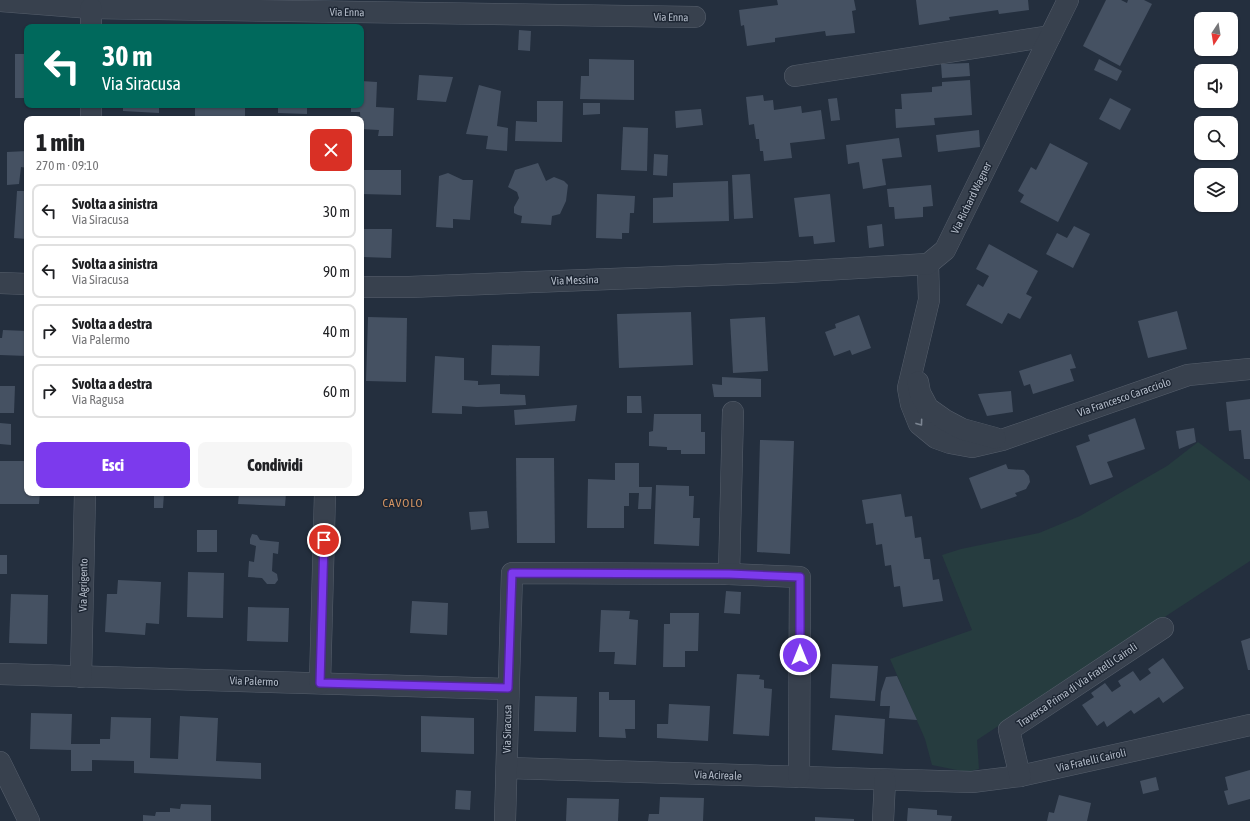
<!DOCTYPE html>
<html lang="it">
<meta charset="utf-8">
<style>
body{margin:0;font-family:"Asap Condensed",sans-serif;background:#f6f6f6;color:#202124;height:100vh;display:flex;flex-direction:column;font-size:15px;white-space:nowrap}
*{box-sizing:border-box;margin:0}
p{font-size:13px;color:#757577}
.icon{flex:none;width:22px;height:22px;fill:none;stroke:currentColor;stroke-width:2;stroke-linecap:round;stroke-linejoin:round}
.map{position:relative;flex:1;overflow:hidden}
.drawer{position:absolute;left:24px;top:116px;width:340px;height:380px;display:flex;flex-direction:column;background:#fff;border-radius:8px;box-shadow:0 1px 3px #0004}
.drawer>*{flex:none}
.hud{position:absolute;left:24px;top:24px;width:340px;height:84px;border-radius:8px;box-shadow:0 1px 3px #0004;background:#00695c;color:#fff;overflow:hidden}
.needle{width:26px;rotate:192deg}
.controls{position:absolute;left:1194px;top:12px;display:grid;gap:8px}
.controls a{display:grid;place-items:center;width:44px;height:44px;border-radius:8px;background:#fff;box-shadow:0 1px 3px #0004;font-size:20px}
.pin{position:absolute;display:grid;place-items:center;width:34px;height:34px;color:#fff;margin:-17px;border:2px solid #fff;border-radius:50%;box-shadow:0 1px 4px #0007}
.me{position:absolute;width:44px;margin:-22px;rotate:0deg;stroke-linejoin:round;filter:drop-shadow(0 0 3px #0008)}
.turn{display:flex;align-items:center;gap:14px;height:84px;padding:0 12px;font-size:18px}
.turn .icon{width:52px;height:52px;stroke-width:2.5}
.turn b{display:block;font-size:28px;line-height:34px}
.round{display:grid;place-items:center;flex:none;width:42px;height:42px;border-radius:8px;background:#f6f6f6}
.overview{display:flex;align-items:center;justify-content:space-between;height:68px;padding:0 12px}
h1{font-size:24px;font-weight:800;line-height:30px}
.cta{display:flex;gap:8px;margin-top:auto;padding:8px 12px}
.cta a{flex:1;height:46px;border-radius:8px;background:#7c3aed;color:#fff;font-size:16px;font-weight:800;line-height:46px;text-align:center}
.cta a+a{background:#f6f6f6;color:#202124}
ul{padding:0;list-style:none}
li{display:flex;align-items:center;gap:12px;height:54px;margin:0 8px 6px;padding:0 4px;border:2px solid #e0e0e0;border-radius:8px}
li div{flex:1}
li b{display:block;font-size:15px}
li em{font-style:normal}
.map>svg:first-child{display:block}
.green{fill:#263c3f}
.building{fill:#455162}
.lines{fill:none;stroke-linecap:round;stroke-linejoin:round}
.street-casing{stroke:#565f6c;stroke-width:22}
.street{stroke:#38414e;stroke-width:21}
.oneway{stroke:#7c8592}
.route-casing{stroke:#51269a;stroke-width:10}
.route{stroke:#7c3aed;stroke-width:7}
.labels{text-anchor:middle;stroke-width:3;stroke-linejoin:round;paint-order:stroke}
.street-label{font-size:11px;fill:#b4bcc9;stroke:#1d2633}
.neighbourhood-label{font-size:12px;letter-spacing:1px;fill:#d59563;stroke:#1d2633}
</style>
<div class="map">
<svg width="1250" height="821" viewBox="0 0 1250 821">
<rect width="100%" height="100%" fill="#242f3e"/>
<path class="green" d="M1198,442L1250,481V561L977,740L979,769L967,772L932,765L925,739L890,659L972,630L942,555L961,549L1039,533L1080,516L1167,466Z"/>
<g class="building">
<path d="M777,0H854L856,10L852,11L855,33L826,36L825,31L775,38V42L747,46L744,25L741,26L739,10L778,5Z"/>
<path d="M916,0H1028L1029,10L999,14L998,10L949,17L950,20L919,25Z"/>
<path d="M1106,0H1121L1127,3L1128,0H1144L1152,4L1120,66L1083,46Z"/>
<path d="M519,30L531,31L530,51L518,50Z"/>
<rect x="15" y="54" width="12" height="44"/>
<path d="M589,59L634,60V100L580,99L581,76H589Z"/>
<path d="M1099,59L1122,71L1117,81L1094,70Z"/>
<path d="M969,63L970,76L942,78L941,64Z"/>
<path d="M419,75L453,77L446,102L417,100Z"/>
<path d="M970,80L972,115L934,118L935,125L896,128L895,109H902L901,94L932,92V87L942,86V82Z"/>
<path d="M361,81L377,82L376,107L394,108L393,136H378L379,130L361,129L360,112H351V105H361Z"/>
<path d="M479,85L501,91L497,126L508,128L507,151L486,149L488,136L466,134Z"/>
<path d="M763,95L764,101L773,100L774,110L801,106L802,113L821,110L825,139L790,143L792,158L764,161L763,151H760L759,139H756L754,124L749,125L746,97Z"/>
<path d="M837,98L840,120L831,121L828,99Z"/>
<path d="M1110,98L1131,109L1120,130L1099,119Z"/>
<path d="M537,101H563L562,142L515,141L516,121L537,122Z"/>
<path d="M583,103H600V114L583,115Z"/>
<path d="M123,105H159V113L123,111Z"/>
<rect x="195" y="105" width="50" height="14"/>
<path d="M278,105H307V114L278,113Z"/>
<path d="M701,109L703,125L676,128L675,111Z"/>
<path d="M623,127L648,128L647,171L621,170Z"/>
<path d="M979,130L980,147L938,152L936,135Z"/>
<path d="M899,138L902,157L882,159L886,185L863,189L859,162L848,164L846,145Z"/>
<path d="M1050,143L1088,163L1058,222L1020,202L1024,195L1018,191L1031,167L1036,170Z"/>
<path d="M27,151V168L21,167L19,184L7,185V152Z"/>
<path d="M654,154L668,155L667,176L653,175Z"/>
<path d="M538,163L546,181L554,177L564,181L568,185L566,201L560,214L552,216L551,225L521,223L522,216L518,215L514,213V207L519,198L517,192L508,187L515,170Z"/>
<path d="M361,164L363,165V170H401V195L361,194Z"/>
<path d="M448,173L463,180H473L470,220L453,219V228L436,227L439,176Z"/>
<path d="M750,174L753,218L734,219L732,175Z"/>
<path d="M728,181L729,221L653,223V198L673,197V183Z"/>
<path d="M931,185L933,206L923,207V217L895,219L894,207H889L887,189Z"/>
<path d="M17,191H27V239L14,238Z"/>
<path d="M597,194L635,196L634,213H630L629,233H622V239L596,238Z"/>
<path d="M830,194L835,242L814,244L813,236L799,237L794,198Z"/>
<path d="M882,224L884,246L869,248L867,226Z"/>
<path d="M1074,226L1090,234L1073,268L1046,254L1057,233L1067,238Z"/>
<path d="M363,229H392L391,258L363,257Z"/>
<path d="M989,244L1038,271L1026,294L1032,297L1020,319L1008,313L1002,324L966,305L978,284L983,287L989,276L976,269Z"/>
<path d="M1177,311L1187,349L1148,358L1138,321Z"/>
<path d="M691,312L693,365L619,368L617,314Z"/>
<path d="M859,315L871,348L852,355L850,350L834,356L825,332L836,328L835,324Z"/>
<path d="M368,317L407,318L406,382L366,381Z"/>
<path d="M765,317L768,371L733,373L730,319Z"/>
<path d="M3,330L27,331V356L0,355V338H2Z"/>
<path d="M492,345L540,346L539,376L491,375Z"/>
<path d="M1071,354L1076,368L1070,369L1074,381L1033,394L1030,384L1024,386L1019,371Z"/>
<path d="M435,356L464,358V380L478,381V385L500,384V394L525,395L526,405L477,407L462,406V414L432,413Z"/>
<path d="M722,377L761,379V397H714L712,384L722,385Z"/>
<path d="M0,386H15L14,413H0Z"/>
<path d="M1011,391L1013,412L987,416L978,394Z"/>
<path d="M627,396H641L642,413H627Z"/>
<path d="M1250,399V459H1244L1241,430L1229,431L1226,402Z"/>
<path d="M577,405L575,421L515,425L514,410Z"/>
<path d="M654,414H701V432H705V454H681V450H667V447L649,446V432L653,431Z"/>
<path d="M1135,418L1145,449L1107,462L1113,477L1090,485L1076,446L1090,441L1088,435Z"/>
<path d="M0,423L11,424V445L0,444Z"/>
<path d="M1194,428L1196,442L1179,449L1176,431Z"/>
<path d="M760,440L794,441L790,554L757,552Z"/>
<path d="M516,458H554L555,543H517Z"/>
<path d="M0,461H27V493H40L39,504H0Z"/>
<path d="M615,463H639V487H652L651,509H638L639,493H629V506H624V528H587L588,479L615,480Z"/>
<path d="M1006,464L1008,469L1024,470L1029,476L1030,482L1026,489L1015,493L1017,496L981,509L969,478Z"/>
<path d="M656,485L689,486V496H694L693,518H700L699,546L654,544Z"/>
<path d="M154,493H164L163,508H154Z"/>
<path d="M239,493H286L285,506L238,504Z"/>
<path d="M901,494L905,517L912,516L915,538L921,537L924,559H930L933,580L939,579L943,601L903,607L900,586L894,587L891,565L885,566L882,544L876,545L873,523L866,524L862,500Z"/>
<path d="M487,511L489,528L471,530L469,512Z"/>
<rect x="197" y="530" width="20" height="22"/>
<path d="M252,534L257,535L260,540L279,542L278,554L273,553L272,571L277,574L278,580L275,584H267L262,578L248,577L249,561L254,562L256,546L250,544V539Z"/>
<rect x="0" y="555" width="7" height="19"/>
<path d="M188,572L224,573L223,618L187,617Z"/>
<path d="M118,580L161,582L159,624L146,623L145,635L105,632L107,594H117Z"/>
<path d="M726,591L741,592L740,614L724,613Z"/>
<path d="M11,594L48,595L47,644L9,643Z"/>
<path d="M412,601L448,603L447,635L410,633Z"/>
<path d="M248,607L289,608L288,642L247,641Z"/>
<path d="M601,610L630,611L629,619L638,620L636,665L614,664L615,652H599Z"/>
<path d="M670,613H699L698,651H685V667H663L664,624H670Z"/>
<path d="M1250,638V670H1248L1241,641Z"/>
<path d="M1163,658L1184,688L1163,703L1159,697L1134,714L1131,710L1107,727L1104,721L1097,726L1082,705L1094,697L1091,693L1105,683L1112,692L1121,686L1118,681L1133,671L1140,681L1151,673L1148,669Z"/>
<path d="M832,664L878,666L875,701L830,698Z"/>
<path d="M737,674L760,675L759,679L764,680V688L772,689L769,736L733,734Z"/>
<path d="M897,676L911,707L917,720L889,718L890,706H880L881,692L886,677Z"/>
<path d="M599,692H609V700H635V729H625L626,738L599,737Z"/>
<path d="M535,696L577,697L576,732L534,731Z"/>
<path d="M669,704L710,706L708,741L657,738V724H668Z"/>
<path d="M31,713L72,714L71,744H100V739H110L111,717L151,718L150,758L178,759L180,716L218,718L216,761L261,763V779L134,773V761L92,760V771H71V750L30,749Z"/>
<path d="M835,715L885,719L883,754L832,750Z"/>
<path d="M421,716L474,718V754L421,752Z"/>
<path d="M1250,770V799L1228,805L1224,791L1228,790L1225,777Z"/>
<path d="M1156,777L1159,790L1143,794L1140,781Z"/>
<path d="M456,790L471,791L470,810L455,809Z"/>
<path d="M1059,795L1091,803L1087,821H1047L1049,812L1054,813Z"/>
<path d="M660,797L704,798L703,821H648L649,814H659Z"/>
<path d="M567,798L619,799L618,821H566Z"/>
<path d="M181,804L211,805V821H143V815L155,816L156,812H170V808L180,809Z"/>
<path d="M908,808L937,810V815L952,816L951,821H907Z"/>
<path d="M815,817L854,819V821H815Z"/>
</g>
<g class="lines">
<defs>
<g id="street">
<path d="M0,1L91,8L695,17"/>
<path d="M91,8V27"/>
<path d="M795,76L1050,36"/>
<path d="M91,119V105"/>
<path d="M928,264L929,300L908,388L911,404L919,424L936,438L950,443L972,447L1002,440L1188,375L1250,369"/>
<path d="M0,283L27,284"/>
<path d="M361,287H409L788,272L928,264L945,250L1068,0"/>
<path d="M918,382L920,393L928,408L945,420L962,429L995,438"/>
<path d="M729,574L733,412"/>
<path d="M0,674L508,689"/>
<path d="M81,677L85,493"/>
<path d="M320,683L325,493"/>
<path d="M0,762L29,821"/>
<path d="M507,768L972,782L1020,776L1250,725"/>
<path d="M1020,776L1009,730L1163,628"/>
<path d="M505,821L512,573L729,574L800,577L799,777"/>
<path d="M883,821L885,780"/>
</g>
</defs>
<use href="#street" class="street-casing"/>
<use href="#street" class="street"/>
</g>
<defs><path id="oneway-chevron" d="M-2-3.5L2.5 0L-2 3.5" fill="none" stroke-width="1.6" stroke-linecap="round" stroke-linejoin="round"/></defs>
<use class="oneway" href="#oneway-chevron" transform="translate(920 423) rotate(54)"/>
<g class="lines">
<defs>
<path id="route" d="M324,540L320,683L508,688L512,573L729,574L800,577V655"/>
</defs>
<use href="#route" class="route-casing"/>
<use href="#route" class="route"/>
</g>
<g class="labels">
<g class="street-label">
<text transform="translate(347 12) rotate(1)" y="4">Via Enna</text>
<text transform="translate(671 17) rotate(1)" y="4">Via Enna</text>
<text transform="translate(971 198) rotate(-64)" y="4">Via Richard Wagner</text>
<text transform="translate(575 280) rotate(-2)" y="4">Via Messina</text>
<text transform="translate(1124 397) rotate(-19)" y="4">Via Francesco Caracciolo</text>
<text transform="translate(83 585) rotate(-89)" y="4">Via Agrigento</text>
<text transform="translate(254 681) rotate(2)" y="4">Via Palermo</text>
<text transform="translate(1077 685) rotate(-34)" y="4">Traversa Prima di Via Fratelli Cairoli</text>
<text transform="translate(507 729) rotate(-89)" y="4">Via Siracusa</text>
<text transform="translate(1091 760) rotate(-13)" y="4">Via Fratelli Cairoli</text>
<text transform="translate(718 775) rotate(2)" y="4">Via Acireale</text>
</g>
<g class="neighbourhood-label">
<text x="403" y="507">CAVOLO</text>
</g>
</g>
</svg>
<div class="controls">
<a><svg class="needle" viewBox="-14 -14 28 28"><path d="M0-13l5 13h-10z" fill="#e53935"/><path d="M0 13l5-13h-10z" fill="#757577"/></svg></a>
<a><svg class="icon" aria-label="sound" viewBox="0 0 24 24"><path d="M4 9h4l5-4v14l-5-4H4zM17 9q2 3 0 6"/></svg></a>
<a><svg class="icon" aria-label="search" viewBox="0 0 24 24"><circle cx="10" cy="10" r="6"/><path d="M15 15l6 6"/></svg></a>
<a><svg class="icon" aria-label="layers" viewBox="0 0 24 24"><path d="M12 4l9 5-9 5-9-5zM3 14l9 5 9-5"/></svg></a>
</div>
<div class="pin" style="left:324px;top:540px;background:#d93025"><svg class="icon" aria-label="arrive" viewBox="0 0 24 24"><path d="M6 21V4h12l-3 4 3 4H6"/></svg></div>
<svg class="me" style="left:800px;top:655px" viewBox="-20 -20 40 40"><circle r="17" fill="#7c3aed" stroke="#fff" stroke-width="3"/><path d="M0-11L8 9 0 5-8 9z" fill="#fff"/></svg>
<div class="hud">
<div class="turn"><svg class="icon" aria-label="left" viewBox="0 0 24 24"><path d="M17 20v-9H6M10 6l-5 5 5 5"/></svg><div><b>30 m</b>Via Siracusa</div></div>
</div>
<section class="drawer">
<div class="overview"><div><h1>1 min</h1><p>270 m · 09:10</p></div><a class="round" style="background:#d93025;color:#fff"><svg class="icon" aria-label="close" viewBox="0 0 24 24"><path d="M6 6l12 12M18 6L6 18"/></svg></a></div>
<ul>
<li><svg class="icon" aria-label="left" viewBox="0 0 24 24"><path d="M17 20v-9H6M10 6l-5 5 5 5"/></svg><div><b>Svolta a sinistra</b><p>Via Siracusa</p></div><em>30 m</em></li>
<li><svg class="icon" aria-label="left" viewBox="0 0 24 24"><path d="M17 20v-9H6M10 6l-5 5 5 5"/></svg><div><b>Svolta a sinistra</b><p>Via Siracusa</p></div><em>90 m</em></li>
<li><svg class="icon" aria-label="right" viewBox="0 0 24 24"><path d="M7 20v-9h11M14 6l5 5-5 5"/></svg><div><b>Svolta a destra</b><p>Via Palermo</p></div><em>40 m</em></li>
<li><svg class="icon" aria-label="right" viewBox="0 0 24 24"><path d="M7 20v-9h11M14 6l5 5-5 5"/></svg><div><b>Svolta a destra</b><p>Via Ragusa</p></div><em>60 m</em></li>
</ul>
<div class="cta"><a>Esci</a><a>Condividi</a></div>
</section>
</div>
